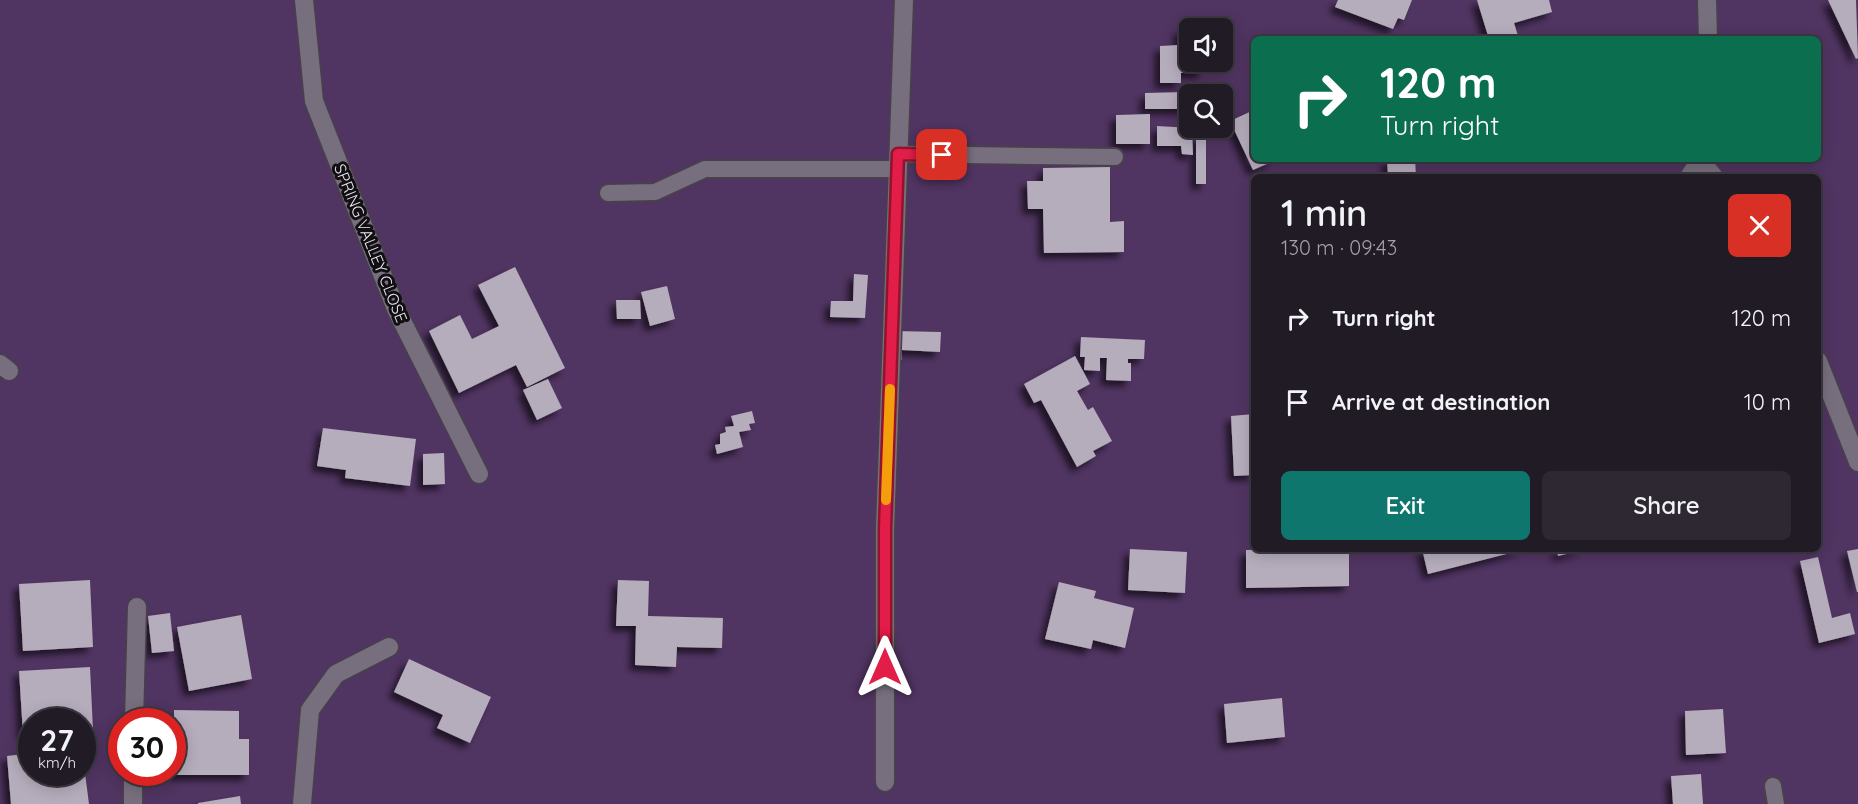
<!DOCTYPE html>
<meta charset="utf-8">
<style>
body{margin:0;font-family:Quicksand,sans-serif;background:#2d2831;color:#f1f3f6;height:100vh;display:flex;flex-direction:column;font-size:22px;white-space:nowrap}
*{box-sizing:border-box;margin:0}
p{font-size:20px;color:#a2a1a6}
.icon{flex:none;width:33px;height:33px;fill:none;stroke:currentColor;stroke-width:2;stroke-linecap:round;stroke-linejoin:round}
.map{position:relative;flex:1;overflow:hidden}
.sheet{position:absolute;left:1251px;top:174px;width:570px;height:378px;display:flex;flex-direction:column;background:#201b24;border-radius:9px;box-shadow:0 3px 15px #0003,0 0 0 2px #3d3941}
.sheet>*{flex:none}
.banner{position:absolute;left:1251px;top:36px;width:570px;height:126px;border-radius:9px;box-shadow:0 3px 15px #0003,0 0 0 2px #3d3941;background:#0b6e4f;color:#fff;overflow:hidden}
.controls{position:absolute;left:1179px;top:18px;display:grid;gap:12px}
.controls a{display:grid;place-items:center;width:54px;height:54px;border-radius:9px;background:#201b24;box-shadow:0 3px 15px #0003,0 0 0 2px #3d3941;font-size:30px}
.speed{position:absolute;left:18px;top:708px;display:flex;gap:12px;font-size:30px;font-weight:700;text-align:center}
.speed>*{display:grid;place-content:center;width:78px;height:78px;border-radius:50%;background:#201b24;box-shadow:0 3px 15px #0003,0 0 0 2px #3d3941;line-height:1}
.speed small{font-size:15px;font-weight:400}
.speed .limit{border:9px solid #d22;background:#fff;color:#111}
.pin{position:absolute;display:grid;place-items:center;width:51px;height:51px;color:#fff;margin:-26px;border-radius:12px;box-shadow:0 3px 9px #0006}
.me{position:absolute;width:66px;margin:-33px;rotate:0deg;stroke-linejoin:round;filter:drop-shadow(0 0 4px #0008)}
.turn{display:flex;align-items:center;gap:21px;height:126px;padding:0 30px;font-size:27px}
.turn .icon{width:78px;height:78px;stroke-width:2.5}
.turn b{display:block;font-size:42px;line-height:51px}
.round{display:grid;place-items:center;flex:none;width:63px;height:63px;border-radius:9px;background:#2d2831}
.overview{display:flex;align-items:center;justify-content:space-between;height:102px;padding:0 30px}
h1{font-size:36px;font-weight:600;line-height:45px}
.primary-button{display:flex;gap:12px;margin-top:auto;padding:12px 30px}
.primary-button a{flex:1;height:69px;border-radius:9px;background:#0f766e;color:#fff;font-size:24px;font-weight:600;line-height:69px;text-align:center}
.primary-button a+a{background:#2d2831;color:#f1f3f6}
ul{padding:0;list-style:none}
li{display:flex;align-items:center;gap:18px;height:84px;padding:0 30px}
li div{flex:1}
li b{display:block;font-size:22px}
li em{font-style:normal}
.map>svg:first-child{display:block}
.green{fill:#503461;fill-rule:evenodd}
.building{fill:#b5acbc;filter:url(#shadow)}
.lines{fill:none;stroke-linecap:round;stroke-linejoin:round}
.lane-casing{stroke:#48414c;stroke-width:20}
.street-casing{stroke:#48414c;stroke-width:21}
.lane{stroke:#776f7d;stroke-width:16}
.street{stroke:#776f7d;stroke-width:18}
.route-casing{stroke:#92132f;stroke-width:15}
.route{stroke:#e11d48;stroke-width:10}
.slow{stroke:#f59e0b;stroke-width:10}
.labels{text-anchor:middle;stroke-width:6;stroke-linejoin:round;paint-order:stroke}
.street-label{font-size:16px;fill:#ebe7ef;stroke:#120f14}
</style>
<div class="map">
<svg width="1858" height="804" viewBox="0 0 1858 804">
<defs>
<filter id="shadow"><feDropShadow dx="-5.5" dy="5.5" stdDeviation="3" flood-color="#0009"/></filter>
</defs>
<rect width="100%" height="100%" fill="#2b2430"/>
<path class="green" d="M0,0H1858V804H0ZM1190,28H1222V62H1190ZM1254,39H1818V159H1254ZM1190,94H1222V128H1190ZM1254,177H1818V549H1254ZM32,722H82V772H32ZM122,722H172V772H122Z"/>
<g class="building">
<path d="M1338,0H1412L1404,20L1398,18L1393,29L1335,7Z"/>
<path d="M1477,0H1549L1552,12L1514,23L1519,39H1489Z"/>
<path d="M1828,0H1856L1858,58L1856,59Z"/>
<path d="M1179,29H1190V62H1204V73H1181V83H1160V46L1179,45Z"/>
<path d="M1187,92V109H1145V93Z"/>
<path d="M1254,110V159H1278L1253,170L1230,121Z"/>
<path d="M1150,114V144H1116V115Z"/>
<path d="M1157,126L1192,128L1193,155L1182,154L1181,146H1157Z"/>
<path d="M1206,136V184H1196V137Z"/>
<path d="M1387,159H1415L1416,176L1388,177Z"/>
<path d="M1110,167V222L1124,221V252L1044,253L1043,209H1028L1027,181H1043V168Z"/>
<path d="M515,267L565,368L527,387L516,365L459,393L429,331L460,315L472,339L499,326L478,285Z"/>
<path d="M854,274L868,275L865,318L830,317L831,301H853Z"/>
<path d="M667,286L675,319L650,326L641,292Z"/>
<path d="M616,300H640L641,319H617Z"/>
<path d="M895,331L941,332L940,352L902,350V360H894Z"/>
<path d="M1081,337L1145,340L1144,359H1128V363H1131V381L1106,380L1107,358H1100V371L1084,370L1085,357H1080Z"/>
<path d="M1075,356L1090,384L1077,391L1088,410L1093,407L1112,441L1093,451L1096,456L1077,467L1041,400L1034,403L1024,384Z"/>
<path d="M548,379L562,408L537,420L523,390Z"/>
<path d="M752,411L755,423L749,424L751,430L739,432L743,447L717,454L715,445L720,444V434L726,432L725,427L734,426L731,416Z"/>
<path d="M1254,414V432L1250,433L1254,475L1234,476L1231,416Z"/>
<path d="M323,428L416,439L410,486L345,478L346,470L317,466Z"/>
<path d="M444,453L445,484L423,485V454Z"/>
<path d="M1130,549L1187,552L1185,593L1128,590Z"/>
<path d="M1349,549V586L1246,588V550Z"/>
<path d="M1422,549H1522V550L1428,574Z"/>
<path d="M1557,549H1583V550L1558,556Z"/>
<path d="M1858,549V592H1857L1847,551Z"/>
<path d="M1818,557L1832,618L1850,613L1855,634L1819,643L1800,561Z"/>
<path d="M90,580L93,647L23,651L19,584Z"/>
<path d="M618,580L649,581L648,616L723,618L722,648L677,647L676,667L635,665L636,626H616Z"/>
<path d="M1059,582L1096,591L1094,598L1134,608L1125,648L1093,640L1091,649L1045,639Z"/>
<path d="M170,613L174,651L152,653L148,616Z"/>
<path d="M241,615L252,679L189,691L177,627Z"/>
<path d="M409,659L491,697L470,743L437,728L443,715L394,692Z"/>
<path d="M90,667L93,730H82V722H32V734H23L19,671Z"/>
<path d="M1282,698L1285,737L1227,743L1224,704Z"/>
<path d="M1723,709L1726,753L1686,755L1685,711Z"/>
<path d="M174,710L239,711V739H249V775H174Z"/>
<path d="M82,750L89,804H11L7,756L32,753V772H82Z"/>
<path d="M1701,774L1703,804H1673L1671,776Z"/>
<path d="M240,796L241,804H198V803Z"/>
</g>
<g class="lines">
<defs>
<g id="lane">
<path d="M898,154L1115,157"/>
<path d="M608,193L655,192L705,169H898"/>
<path d="M1773,786L1776,804"/>
</g>
<g id="street">
<path d="M304,0L314,101L396,309L479,474"/>
<path d="M1707,0L1708,39"/>
<path d="M1701,161L1714,177"/>
<path d="M1689,177L1701,159"/>
<path d="M1818,361L1858,462"/>
<path d="M0,364L9,371"/>
<path d="M134,722L137,607"/>
<path d="M885,782V529L904,0"/>
<path d="M133,804V772"/>
<path d="M302,804L310,710L336,674L389,647"/>
</g>
</defs>
<use href="#lane" class="lane-casing"/>
<use href="#street" class="street-casing"/>
<use href="#lane" class="lane"/>
<use href="#street" class="street"/>
</g>
<g class="lines">
<defs>
<path id="route" d="M885,667V529L898,154L942,155"/>
</defs>
<use href="#route" class="route-casing"/>
<use href="#route" class="route"/>
<path class="slow" d="M886,500L890,389"/>
</g>
<g class="labels">
<g class="street-label">
<text transform="translate(371 243) rotate(68)" y="6">SPRING VALLEY CLOSE</text>
</g>
</g>
</svg>
<div class="controls">
<a><svg class="icon" aria-label="sound" viewBox="0 0 24 24"><path d="M4 9h4l5-4v14l-5-4H4zM17 9q2 3 0 6"/></svg></a>
<a><svg class="icon" aria-label="search" viewBox="0 0 24 24"><circle cx="10" cy="10" r="6"/><path d="M15 15l6 6"/></svg></a>
</div>
<div class="speed"><div>27<small>km/h</small></div><div class="limit">30</div></div>
<div class="pin" style="left:942px;top:155px;background:#d93025"><svg class="icon" aria-label="arrive" viewBox="0 0 24 24"><path d="M6 21V4h12l-3 4 3 4H6"/></svg></div>
<svg class="me" style="left:885px;top:667px" viewBox="-20 -20 40 40"><path d="M0-17L14 15 0 8-14 15z" fill="#e11d48" stroke="#fff" stroke-width="4"/></svg>
<div class="banner">
<div class="turn"><svg class="icon" aria-label="right" viewBox="0 0 24 24"><path d="M7 20v-9h11M14 6l5 5-5 5"/></svg><div><b>120 m</b>Turn right</div></div>
</div>
<section class="sheet">
<div class="overview"><div><h1>1 min</h1><p>130 m · 09:43</p></div><a class="round" style="background:#d93025;color:#fff"><svg class="icon" aria-label="close" viewBox="0 0 24 24"><path d="M6 6l12 12M18 6L6 18"/></svg></a></div>
<ul>
<li><svg class="icon" aria-label="right" viewBox="0 0 24 24"><path d="M7 20v-9h11M14 6l5 5-5 5"/></svg><div><b>Turn right</b></div><em>120 m</em></li>
<li><svg class="icon" aria-label="arrive" viewBox="0 0 24 24"><path d="M6 21V4h12l-3 4 3 4H6"/></svg><div><b>Arrive at destination</b></div><em>10 m</em></li>
</ul>
<div class="primary-button"><a>Exit</a><a>Share</a></div>
</section>
</div>
